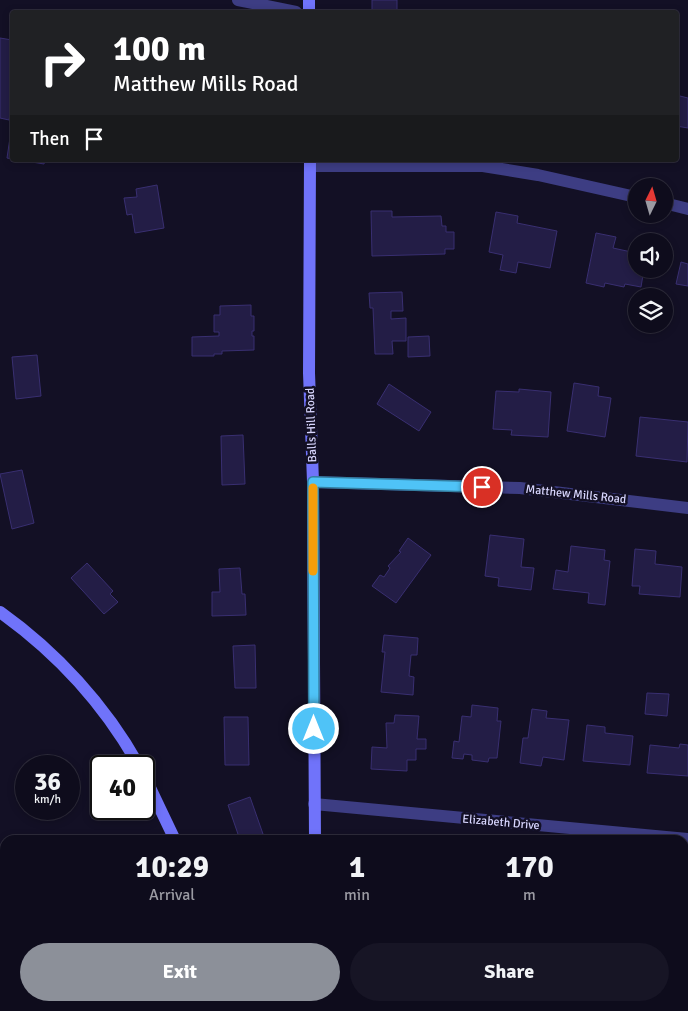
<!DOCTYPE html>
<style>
body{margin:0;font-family:Signika,sans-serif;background:#171525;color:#f1f3f6;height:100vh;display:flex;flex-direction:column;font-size:19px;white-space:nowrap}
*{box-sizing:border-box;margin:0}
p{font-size:16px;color:#9b9ba3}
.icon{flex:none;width:28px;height:28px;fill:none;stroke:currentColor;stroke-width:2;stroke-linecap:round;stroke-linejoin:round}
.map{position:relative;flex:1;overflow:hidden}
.sheet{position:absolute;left:0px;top:835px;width:689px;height:176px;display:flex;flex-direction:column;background:#0e0c1c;border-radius:15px 15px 0 0;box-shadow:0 2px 8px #0003,0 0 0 1px #2e2c3b}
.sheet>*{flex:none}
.top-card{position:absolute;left:10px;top:10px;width:669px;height:152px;border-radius:5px;box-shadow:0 2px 8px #0003,0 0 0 1px #2e2c3b;background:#202124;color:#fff;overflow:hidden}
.needle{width:32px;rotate:5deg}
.fabs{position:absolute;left:628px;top:178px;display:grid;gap:10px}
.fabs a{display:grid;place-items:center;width:45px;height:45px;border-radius:50%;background:#0e0c1c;box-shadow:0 2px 8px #0003,0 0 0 1px #2e2c3b;font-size:25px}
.speed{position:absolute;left:15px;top:755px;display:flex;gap:10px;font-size:25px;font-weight:700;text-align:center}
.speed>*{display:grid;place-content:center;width:65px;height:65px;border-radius:50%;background:#0e0c1c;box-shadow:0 2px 8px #0003,0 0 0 1px #2e2c3b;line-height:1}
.speed small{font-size:12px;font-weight:400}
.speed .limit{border:2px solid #111;border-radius:8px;background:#fff;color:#111}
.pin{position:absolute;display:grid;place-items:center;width:42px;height:42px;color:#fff;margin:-21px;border:2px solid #fff;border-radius:50%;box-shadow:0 1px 5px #0007}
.me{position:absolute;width:55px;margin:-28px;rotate:0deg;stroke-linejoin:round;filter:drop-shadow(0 0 4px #0008)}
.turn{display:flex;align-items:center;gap:18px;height:105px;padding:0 20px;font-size:22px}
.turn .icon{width:65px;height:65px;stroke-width:2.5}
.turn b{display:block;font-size:35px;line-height:42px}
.then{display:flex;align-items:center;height:48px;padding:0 20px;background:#0003;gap:10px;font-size:19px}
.eta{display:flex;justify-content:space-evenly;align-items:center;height:85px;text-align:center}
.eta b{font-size:30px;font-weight:700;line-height:35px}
.action{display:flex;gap:10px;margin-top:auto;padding:10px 20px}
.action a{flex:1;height:58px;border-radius:30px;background:#8c9099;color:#fff;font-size:20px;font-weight:700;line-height:58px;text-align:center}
.action a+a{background:#171525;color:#f1f3f6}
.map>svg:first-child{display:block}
.building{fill:#231d46;stroke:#392f71}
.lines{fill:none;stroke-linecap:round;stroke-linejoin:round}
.street{stroke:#3d3d83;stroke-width:12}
.secondary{stroke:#7073fa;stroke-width:12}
.route-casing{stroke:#337fa1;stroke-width:12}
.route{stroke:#4fc3f7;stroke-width:9}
.slow{stroke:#f59e0b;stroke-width:9}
.labels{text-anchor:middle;stroke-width:5;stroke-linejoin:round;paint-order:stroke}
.street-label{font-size:12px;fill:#d8d6fe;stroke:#131025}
</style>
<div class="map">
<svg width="688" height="1011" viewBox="0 0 688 1011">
<rect width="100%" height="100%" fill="#131025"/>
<g class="building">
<rect x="372" y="0" width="25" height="12"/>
<path d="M0,38L12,40V103L9,120L0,118Z"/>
<path d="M676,95L688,98V128L676,126Z"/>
<path d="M11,131L12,132V159L7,158Z"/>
<path d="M20,160H45L44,164Z"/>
<path d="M157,185L164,228L135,233L132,214L127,215L124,198L137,197L136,189Z"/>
<path d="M371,211H392V217L441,216L442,226H446V232H454V249H445V254L372,256Z"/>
<path d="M496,212L518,216L517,223L557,231L550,268L518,262L516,273L500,270L503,255L489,252Z"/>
<path d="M596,233L616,237L613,248L636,253V269H644L641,287L625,284L624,287L605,283L604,287L586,283Z"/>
<path d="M681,262L688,264V286L676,284Z"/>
<path d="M402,292L403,311H391V319L406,318V341H392L393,354H375L373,308H370L369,293Z"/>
<path d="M251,305V316H254V331H252V336H254V350L222,351V354H214V356H192V337L219,336V332H214V315H220V306Z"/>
<path d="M429,336L430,356L408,357V337Z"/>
<path d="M37,355L41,396L16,399L12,357Z"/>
<path d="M574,383L599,387L598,396L611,398L605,437L567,431Z"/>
<path d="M389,384L431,412L419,431L377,404Z"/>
<path d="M519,389L551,392L548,437L511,435L512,430L493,429L496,391L519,392Z"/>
<path d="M640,417L688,422L687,462L636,456Z"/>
<path d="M243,435L245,484L222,485L221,436Z"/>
<path d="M22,470L34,523L12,529L0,474Z"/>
<path d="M490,535L524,539L521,567L534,568L531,590L498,586L499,578L485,576Z"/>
<path d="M408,538L431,555L396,603L372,586L380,575L384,577L390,568L388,566L401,552L399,551Z"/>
<path d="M571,546L605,550L604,560L610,561L605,605L588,603L589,593L553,589L556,570L568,572Z"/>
<path d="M635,549L656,551L655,564L682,567L680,597L639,594L640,586H632Z"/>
<path d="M87,563L113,591L110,594L118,602L104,614L71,578Z"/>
<path d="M240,568L242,594H245L246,615L212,616V592H220L219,569Z"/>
<path d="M384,635L418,638L417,655H411L409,676L414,677L413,695L381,692L385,652H382Z"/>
<path d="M255,645L256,688H235L233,646Z"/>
<path d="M647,693L669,694L667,716L645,714Z"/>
<path d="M472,705L498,708L497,721H501L497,758H489L488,762L472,760V755L464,754L463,759L452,758L454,741L459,742L462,716L471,717Z"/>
<path d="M532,709L547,711L546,718L569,720L564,760L543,757L541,766L520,763L523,738H528Z"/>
<path d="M395,715L419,716L417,739H426V749H416V760H407V771L371,769L372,747L387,748L386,723H394Z"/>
<path d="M224,717H248L249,765H225Z"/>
<path d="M587,725L605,727V733L633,736L630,765L583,761Z"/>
<path d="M680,744L688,745V776L647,773L650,745L679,748Z"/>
<path d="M250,797L263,834L259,836L260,840H240L228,805Z"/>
<path d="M684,890H687L688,922L684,921Z"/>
<path d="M72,1006H116V1008H113V1011H77Z"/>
<rect x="410" y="1006" width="35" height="5"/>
<path d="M556,1006H568L570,1011H552L551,1008Z"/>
</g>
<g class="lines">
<g class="street">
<path d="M238,0L296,12"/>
<path d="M310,166H483L538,175L636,197"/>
<path d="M664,203L688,209"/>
<path d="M313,482L520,488L688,508"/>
<path d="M314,804L688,839"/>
</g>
<g class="secondary">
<path d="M309,12V0"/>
<path d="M310,160L309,373L313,482L315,840"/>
<path d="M0,612C56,652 105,705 139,766"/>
<path d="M144,775L175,840"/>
<path d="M246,1006L263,1011"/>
<path d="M317,1006V1011"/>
<path d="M286,1011L294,1006"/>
</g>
</g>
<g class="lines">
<defs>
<path id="route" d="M314,729L313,482L482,487"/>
</defs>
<use href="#route" class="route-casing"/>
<use href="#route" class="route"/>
<path class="slow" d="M313,488V571"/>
</g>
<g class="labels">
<g class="street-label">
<text transform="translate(311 425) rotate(-92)" y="4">Balls Hill Road</text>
<text transform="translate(576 494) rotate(6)" y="4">Matthew Mills Road</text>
<text transform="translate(501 822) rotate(5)" y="4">Elizabeth Drive</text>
</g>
</g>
</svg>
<div class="fabs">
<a><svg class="needle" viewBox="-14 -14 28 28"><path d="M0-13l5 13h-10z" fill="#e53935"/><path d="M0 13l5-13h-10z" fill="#9b9ba3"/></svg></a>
<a><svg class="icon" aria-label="sound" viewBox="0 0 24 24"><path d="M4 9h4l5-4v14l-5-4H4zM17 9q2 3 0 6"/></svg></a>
<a><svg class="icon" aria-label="layers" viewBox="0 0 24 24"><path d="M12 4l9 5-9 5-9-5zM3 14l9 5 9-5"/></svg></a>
</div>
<div class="speed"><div>36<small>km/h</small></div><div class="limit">40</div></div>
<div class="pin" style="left:482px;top:487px;background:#d93025"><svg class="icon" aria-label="arrive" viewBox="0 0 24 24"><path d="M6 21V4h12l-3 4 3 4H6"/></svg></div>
<svg class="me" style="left:314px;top:729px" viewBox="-20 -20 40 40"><circle r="17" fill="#4fc3f7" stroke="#fff" stroke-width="3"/><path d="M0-11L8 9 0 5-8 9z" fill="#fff"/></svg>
<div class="top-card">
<div class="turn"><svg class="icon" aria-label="right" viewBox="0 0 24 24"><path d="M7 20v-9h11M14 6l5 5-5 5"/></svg><div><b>100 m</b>Matthew Mills Road</div></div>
<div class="then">Then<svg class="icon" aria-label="arrive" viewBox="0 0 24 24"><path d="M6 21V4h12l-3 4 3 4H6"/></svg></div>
</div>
<section class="sheet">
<div class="eta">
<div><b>10:29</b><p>Arrival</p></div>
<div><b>1</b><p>min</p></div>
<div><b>170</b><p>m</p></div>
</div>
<div class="action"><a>Exit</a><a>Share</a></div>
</section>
</div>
